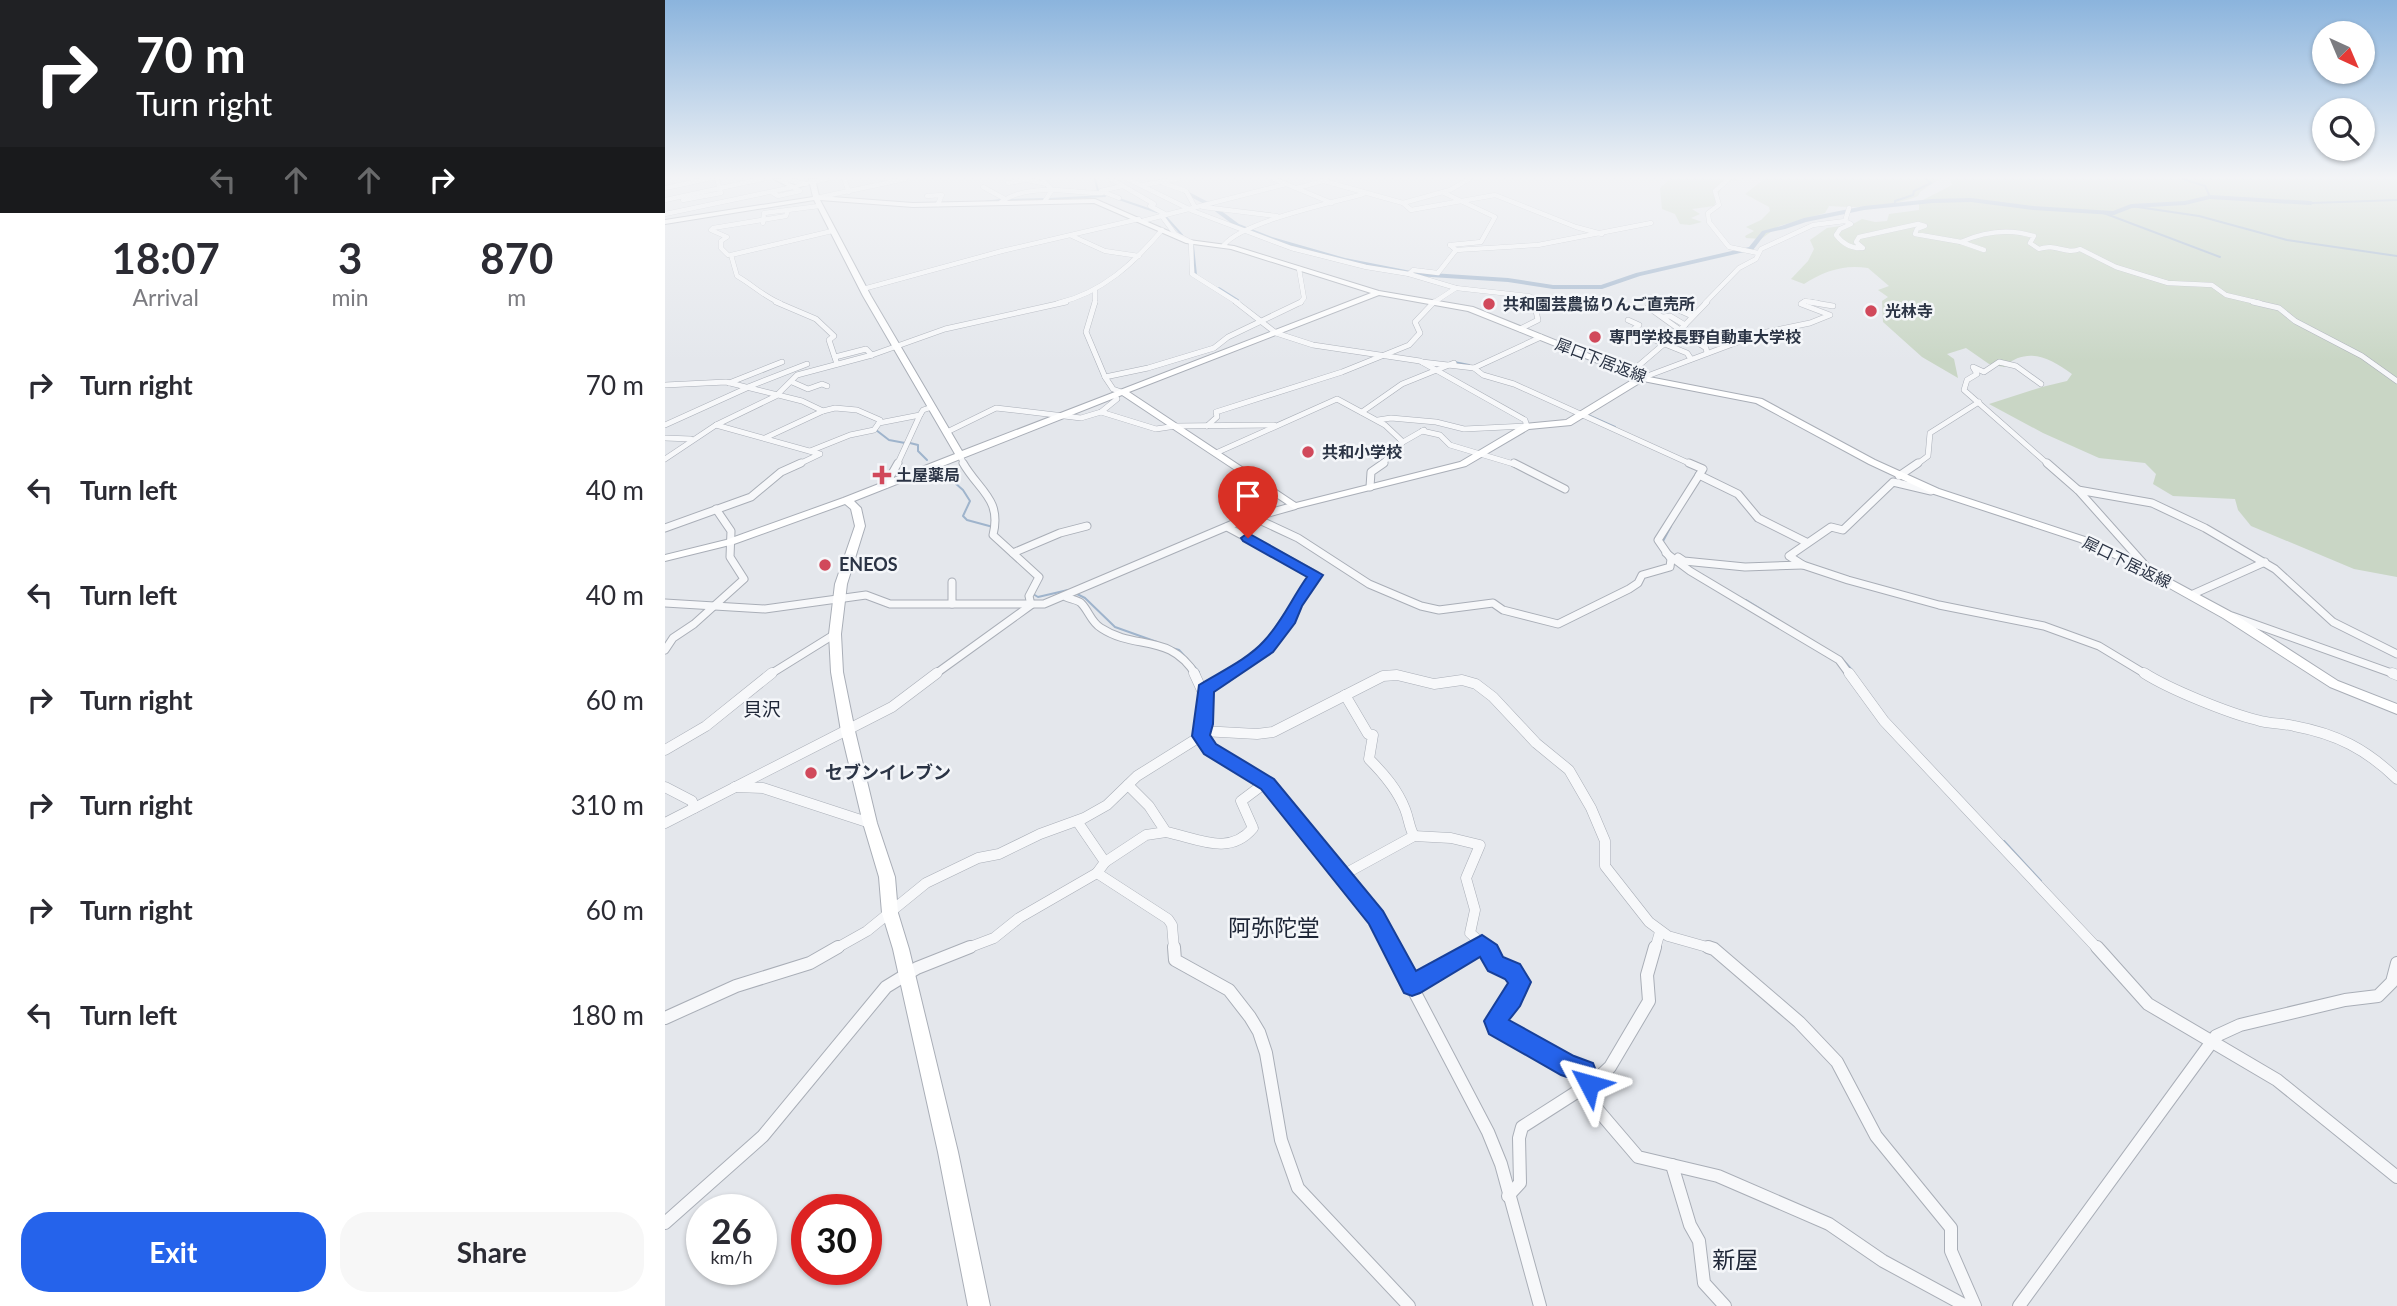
<!DOCTYPE html>
<meta charset="utf-8">
<style>
body{margin:0;font-family:Lato,"Noto Sans JP",sans-serif;background:#f7f7f7;color:#2b2b33;height:100vh;display:flex;flex-direction:column;font-size:26px;white-space:nowrap}
*{box-sizing:border-box;margin:0}
p{font-size:23px;color:#7c7c81}
.icon{flex:none;width:38px;height:38px;fill:none;stroke:currentColor;stroke-width:2;stroke-linecap:round;stroke-linejoin:round}
.map{position:relative;flex:1;overflow:hidden}
.panel{display:flex;flex-direction:column;background:#fff;width:665px}
.panel>*{flex:none}
.hud{background:#202124;color:#fff;overflow:hidden}
.needle{width:46px;rotate:136deg}
.fabs{position:absolute;left:1647px;top:21px;display:grid;gap:14px}
.fabs a{display:grid;place-items:center;width:63px;height:63px;border-radius:50%;background:#fff;box-shadow:0 2px 5px #0004;font-size:35px}
.speed{position:absolute;left:21px;top:1194px;display:flex;gap:14px;font-size:35px;font-weight:700;text-align:center}
.speed>*{display:grid;place-content:center;width:91px;height:91px;border-radius:50%;background:#fff;box-shadow:0 2px 5px #0004;line-height:1}
.speed small{font-size:18px;font-weight:400}
.speed .limit{border:10px solid #d22;background:#fff;color:#111}
.pin{position:absolute;display:grid;place-items:center;width:60px;height:60px;color:#fff;margin:-72px -30px;border-radius:50% 50% 50% 0;rotate:-45deg;box-shadow:0 0 7px #0007}
.pin .icon{rotate:45deg}
.me{position:absolute;width:77px;margin:-38px;rotate:309deg;stroke-linejoin:round;filter:drop-shadow(0 0 5px #0008)}
.turn{display:flex;align-items:center;gap:24px;height:147px;padding:0 21px;font-size:32px}
.turn .icon{width:91px;height:91px;stroke-width:2.5}
.turn b{display:block;font-size:49px;line-height:60px}
.lanes{display:flex;align-items:center;height:66px;padding:0 21px;background:#0003;justify-content:center;gap:35px;direction:ltr}
.lanes .off{opacity:.35}
.eta{display:flex;justify-content:space-evenly;align-items:center;height:119px;text-align:center}
.eta b{font-size:42px;font-weight:700;line-height:49px}
.primary-button{display:flex;gap:14px;margin-top:auto;padding:14px 21px}
.primary-button a{flex:1;height:80px;border-radius:28px;background:#2563eb;color:#fff;font-size:28px;font-weight:700;line-height:80px;text-align:center}
.primary-button a+a{background:#f7f7f7;color:#2b2b33}
ul{padding:0;list-style:none}
li{display:flex;align-items:center;gap:21px;height:105px;padding:0 21px}
li div{flex:1}
li b{display:block;font-size:26px}
li em{font-style:normal}
main{display:flex;flex:1;min-height:0}
.map>svg:first-child{display:block}
.green{fill:#c9d6c5}
.lines{fill:none;stroke-linecap:round;stroke-linejoin:round}
.stream{stroke:#9fb4cc;stroke-width:2}
.river{fill:#9fb4cc;fill-rule:evenodd}
.street-far4-casing{stroke:#a9aeb7;stroke-width:5}
.street-far3-casing{stroke:#a9aeb7;stroke-width:6}
.street-far2-casing{stroke:#a9aeb7;stroke-width:9}
.street-far1-casing{stroke:#a9aeb7;stroke-width:11}
.street-casing{stroke:#a9aeb7;stroke-width:14}
.secondary-casing{stroke:#a9aeb7;stroke-width:2}
.street-far4{stroke:#f7f8fa;stroke-width:4.5}
.street-far3{stroke:#f7f8fa;stroke-width:5}
.street-far2{stroke:#f7f8fa;stroke-width:7}
.street-far1{stroke:#f7f8fa;stroke-width:10}
.street{stroke:#f7f8fa;stroke-width:12}
.secondary{fill:#fff;fill-rule:evenodd}
.route{fill:#2563eb;stroke:#184099;stroke-width:2}
.poi-dot{fill:#d1495b;stroke:#f4f6f9;stroke-width:2.5}
.labels{text-anchor:middle;stroke-width:5;stroke-linejoin:round;paint-order:stroke}
.far-poi-label{font-size:16px;font-weight:bold;fill:#2b3445;stroke:#f4f6f9;text-anchor:start}
.far-street-label{font-size:16px;fill:#2b3445;stroke:#f4f6f9}
.poi-label{font-size:18px;font-weight:bold;fill:#2b3445;stroke:#f4f6f9;text-anchor:start}
.neighbourhood-label{font-size:19px;fill:#1d2536;stroke:#f4f6f9}
.near-neighbourhood-label{font-size:23px;fill:#1d2536;stroke:#f4f6f9}
</style>
<main>
<section class="panel">
<div class="hud">
<div class="turn"><svg class="icon" aria-label="right" viewBox="0 0 24 24"><path d="M7 20v-9h11M14 6l5 5-5 5"/></svg><div><b>70 m</b>Turn right</div></div>
<div class="lanes"><svg class="icon off" aria-label="left" viewBox="0 0 24 24"><path d="M17 20v-9H6M10 6l-5 5 5 5"/></svg><svg class="icon off" aria-label="ahead" viewBox="0 0 24 24"><path d="M12 20V5M6 11l6-6 6 6"/></svg><svg class="icon off" aria-label="ahead" viewBox="0 0 24 24"><path d="M12 20V5M6 11l6-6 6 6"/></svg><svg class="icon" aria-label="right" viewBox="0 0 24 24"><path d="M7 20v-9h11M14 6l5 5-5 5"/></svg></div>
</div>
<div class="eta">
<div><b>18:07</b><p>Arrival</p></div>
<div><b>3</b><p>min</p></div>
<div><b>870</b><p>m</p></div>
</div>
<ul>
<li><svg class="icon" aria-label="right" viewBox="0 0 24 24"><path d="M7 20v-9h11M14 6l5 5-5 5"/></svg><div><b>Turn right</b></div><em>70 m</em></li>
<li><svg class="icon" aria-label="left" viewBox="0 0 24 24"><path d="M17 20v-9H6M10 6l-5 5 5 5"/></svg><div><b>Turn left</b></div><em>40 m</em></li>
<li><svg class="icon" aria-label="left" viewBox="0 0 24 24"><path d="M17 20v-9H6M10 6l-5 5 5 5"/></svg><div><b>Turn left</b></div><em>40 m</em></li>
<li><svg class="icon" aria-label="right" viewBox="0 0 24 24"><path d="M7 20v-9h11M14 6l5 5-5 5"/></svg><div><b>Turn right</b></div><em>60 m</em></li>
<li><svg class="icon" aria-label="right" viewBox="0 0 24 24"><path d="M7 20v-9h11M14 6l5 5-5 5"/></svg><div><b>Turn right</b></div><em>310 m</em></li>
<li><svg class="icon" aria-label="right" viewBox="0 0 24 24"><path d="M7 20v-9h11M14 6l5 5-5 5"/></svg><div><b>Turn right</b></div><em>60 m</em></li>
<li><svg class="icon" aria-label="left" viewBox="0 0 24 24"><path d="M17 20v-9H6M10 6l-5 5 5 5"/></svg><div><b>Turn left</b></div><em>180 m</em></li>
</ul>
<div class="primary-button"><a>Exit</a><a>Share</a></div>
</section>
<div class="map">
<svg width="1732" height="1306" viewBox="0 0 1732 1306">
<rect width="100%" height="100%" fill="#e4e7ec"/>
<g class="green">
<path d="M1005,179H1073L1058,184L1049,206L1027,209L1035,214L1026,218L1037,222L1025,225L1015,224L1010,214L997,209L995,188Z"/>
<path d="M1099,179H1274L1255,192L1253,196C1223,208 1195,208 1164,206L1160,213L1114,226L1096,239L1081,238L1080,236L1089,231L1081,227L1096,220L1105,211L1104,207L1080,194Z"/>
<path d="M1285,179H1732V577L1689,569L1586,526L1573,510L1570,499L1508,496L1488,484L1491,474L1480,463L1434,458L1378,433L1324,404L1377,387L1402,381L1407,374C1385,358 1362,346 1339,367L1324,364L1301,348L1282,354L1289,359L1293,378L1257,357L1218,322L1217,301L1223,297L1213,290L1224,286L1203,268C1179,264 1159,271 1139,284L1126,279L1143,261L1149,249L1145,240L1162,228L1188,224L1197,219L1210,222L1222,221L1224,214L1254,210V202L1287,185Z"/>
</g>
<g class="lines">
<g class="stream">
<path d="M430,179L433,191"/>
<path d="M1518,179L1540,186L1545,197"/>
<path d="M384,199L440,196"/>
<path d="M454,199L492,212"/>
<path d="M344,200L378,199"/>
<path d="M319,202L335,200"/>
<path d="M1646,203L1732,200"/>
<path d="M1230,205V201L1248,195L1249,191L1266,183L1261,179"/>
<path d="M1466,206L1534,216L1622,240L1732,256"/>
<path d="M1436,212L1555,257"/>
<path d="M500,216L517,235"/>
<path d="M528,246L531,275"/>
<path d="M554,288L573,300"/>
<path d="M789,362L804,365"/>
<path d="M923,415L950,427"/>
<path d="M211,430L224,440L240,443"/>
<path d="M245,443L253,445V451L262,460"/>
<path d="M274,469L298,490L305,501L298,516L302,520L328,527"/>
<path d="M997,543L1006,526"/>
<path d="M368,594L373,597L403,590"/>
<path d="M412,594L420,598L450,627L492,642"/>
<path d="M1081,600L1115,621"/>
<path d="M507,648L514,650L534,672"/>
<path d="M1179,661L1187,670"/>
<path d="M611,787L629,810"/>
<path d="M1339,841L1376,881"/>
<path d="M722,928L731,944"/>
</g>
<path class="river" d="M492,179H499L547,204L574,224L607,237L680,258L751,272L843,278L888,285H936L971,273L1084,247L1097,231L1116,226L1139,218L1199,206L1267,199L1306,198L1368,206L1448,211L1466,204L1520,201L1545,195L1646,201L1649,203L1646,205L1545,199L1520,205L1467,208L1449,215L1368,210L1306,202L1267,203L1199,210L1141,222L1120,229L1101,233L1088,250L975,276L937,289H888L843,282L751,276L679,262L603,239L570,226L543,206Z"/>
<defs>
<g id="street-far4">
<path d="M119,179L141,184"/>
<path d="M179,179L184,192"/>
<path d="M358,179L382,184"/>
<path d="M377,179L387,190L380,201"/>
<path d="M446,179L489,204L485,206L500,214"/>
<path d="M463,179L528,211L626,248L701,267L744,274L791,288L864,296L868,298L869,303"/>
<path d="M609,179L667,203"/>
<path d="M1064,179L1050,191L1054,205L1043,213L1044,222L1064,247L1093,253"/>
<path d="M659,181L738,203L746,210L830,195L911,227L937,234"/>
<path d="M148,182L161,179"/>
<path d="M343,183L360,180"/>
<path d="M498,183L521,191L530,207"/>
<path d="M478,185L513,179"/>
<path d="M318,187L340,199"/>
<path d="M0,188L42,179"/>
<path d="M632,188L662,180"/>
<path d="M777,192L830,217L816,242L785,245"/>
<path d="M262,196L277,195L273,204"/>
<path d="M151,198L240,179"/>
<path d="M454,198L436,191L457,186"/>
<path d="M0,200L97,179"/>
<path d="M18,200L56,193L52,179"/>
<path d="M336,202C366,182 403,193 437,193"/>
<path d="M738,203L785,190L804,179"/>
<path d="M538,207L612,216"/>
<path d="M0,214L128,187L135,191L113,196L108,193"/>
<path d="M496,215L510,234L526,242L527,274L573,303"/>
<path d="M477,221L621,184"/>
<path d="M1180,221L1186,224L1175,229L1171,235C1178,244 1186,249 1198,248L1191,242L1194,237L1253,224L1260,226L1252,229L1250,234L1296,242L1319,250"/>
<path d="M98,223L99,213L154,206"/>
<path d="M407,236L440,251L474,256"/>
<path d="M1296,242C1320,231 1343,228 1369,236L1365,243L1374,249C1391,243 1400,255 1415,249L1451,267L1503,283L1547,285L1561,295L1595,303"/>
<path d="M559,245C577,222 666,203 698,194"/>
<path d="M785,245L791,250L873,245L986,223"/>
<path d="M63,255L56,248V241L62,237L46,230L48,228L121,216L123,210"/>
<path d="M634,269L639,298L635,303"/>
<path d="M744,274L748,270L773,273L791,250"/>
<path d="M198,289L337,251L474,219"/>
<path d="M430,291V303"/>
<path d="M115,303C98,296 88,285 72,276L66,255L167,231"/>
<path d="M393,303C437,293 469,263 497,230"/>
<path d="M768,303L791,288"/>
<path d="M1040,303L1074,268L1091,259L1096,249L1148,225L1180,221L1184,208"/>
<path d="M1137,303L1140,301L1153,303"/>
</g>
<g id="street-far3">
<path d="M111,302L151,319L169,336L164,340L172,364"/>
<path d="M430,302L421,332L440,377L448,389L459,393"/>
<path d="M571,302L611,333L648,345L755,361L860,420L862,426"/>
<path d="M1144,302L1168,306"/>
<path d="M1588,302L1614,308L1630,321L1697,356L1732,381"/>
<path d="M1005,306L1027,316"/>
<path d="M983,307L1015,330"/>
<path d="M998,317L1005,316L1020,325"/>
<path d="M963,320L974,325L969,329L970,332L1022,353L1026,359"/>
<path d="M855,329L873,320L869,302"/>
<path d="M1014,331L1041,348L1042,353"/>
<path d="M876,337L809,368L818,375L849,384L1028,465"/>
<path d="M170,357L201,349L207,355"/>
<path d="M757,362L809,368"/>
<path d="M965,373L1014,331L1042,302"/>
<path d="M440,377L483,368L549,348L563,337L636,302"/>
<path d="M977,378L1097,333L1145,323L1165,315L1136,304L1139,302"/>
<path d="M127,382L143,389L157,384L162,386"/>
<path d="M64,383L117,362"/>
<path d="M1376,384L1351,366L1334,362L1319,372L1308,367L1312,374L1302,380L1299,390L1384,465"/>
<path d="M0,385L61,382L137,401L158,411L170,408L192,410L215,420L214,423"/>
<path d="M83,387L142,364"/>
<path d="M436,412L491,429L511,426L609,425"/>
<path d="M697,412L737,384L789,363"/>
<path d="M713,420L726,418L771,422L799,429L862,426"/>
<path d="M0,425L84,387"/>
<path d="M51,425L155,454L132,465"/>
<path d="M542,426L552,417L551,412L677,372L744,345L755,333L750,322L769,302"/>
<path d="M757,431L775,435L785,445L852,465"/>
<path d="M282,432L331,408L416,418L436,412L452,399L450,396"/>
<path d="M0,438L26,439"/>
<path d="M100,438L158,411"/>
<path d="M738,442L759,430"/>
<path d="M145,451L185,435L209,430L214,423L255,415L258,410L267,407"/>
<path d="M551,453L672,399L720,425L738,442L716,465"/>
<path d="M295,455L299,465"/>
<path d="M0,459L51,425L111,396L132,375L207,355L280,329L401,302"/>
<path d="M232,465L255,415"/>
<path d="M1251,465L1263,456L1265,433L1314,402"/>
</g>
<g id="street-far2">
<path d="M849,463L900,489"/>
<path d="M1382,463L1413,490L1487,573"/>
<path d="M1034,475L1073,494L1093,518L1141,542"/>
<path d="M1234,476L1253,463"/>
<path d="M221,484L233,463"/>
<path d="M705,487L706,472L719,463"/>
<path d="M1413,490L1487,503L1540,528L1610,569L1668,622L1732,654"/>
<path d="M1266,491L1228,482L1178,530L1166,527L1124,556L1138,565L1183,580L1274,605L1379,626L1434,646L1482,675"/>
<path d="M588,517L633,538L704,584L756,606L774,610L828,603L838,610L893,624L964,589L973,583L977,575L1005,567L1006,559L993,540L1038,469L1024,463"/>
<path d="M562,527L651,575L603,644L565,675"/>
<path d="M0,528L86,497L116,472L136,463"/>
<path d="M348,553L395,533L422,526"/>
<path d="M1001,553L1025,571L1174,660L1185,675"/>
<path d="M1013,557L1019,561L1080,567L1138,565"/>
<path d="M287,582V604"/>
<path d="M1526,595L1600,562"/>
<path d="M401,597C405,599 413,600 416,603C424,611 426,622 436,628C471,651 504,632 531,675"/>
<path d="M0,603L100,609L201,595L225,604H379L575,521L629,506"/>
<path d="M1567,616L1732,675"/>
<path d="M0,650L8,638L29,624L79,579L65,557L66,531L51,509"/>
<path d="M104,675L170,634"/>
<path d="M269,675L366,605L364,596L374,577L328,535C337,499 314,491 298,463"/>
</g>
<g id="street-far1">
<path d="M529,673L540,697L536,736L545,749L602,784L711,918L727,949"/>
<path d="M1184,673L1219,721L1433,949"/>
<path d="M1479,673C1504,689 1563,713 1592,720C1604,724 1617,723 1629,726C1672,734 1701,749 1732,779"/>
<path d="M1727,673L1732,675"/>
<path d="M540,690L568,673"/>
<path d="M680,695L703,734L708,735L704,759C719,774 732,789 740,809C744,819 744,827 749,836"/>
<path d="M537,731L592,734L608,732L718,676L732,675L769,684L797,680L811,684L828,697L871,743L904,770L926,808L940,841V866L984,922L1003,936L1049,949"/>
<path d="M0,750L41,726L107,673"/>
<path d="M0,787L27,801L29,808"/>
<path d="M70,787L98,788L205,823"/>
<path d="M0,823L227,707L272,673"/>
<path d="M501,832C532,838 564,857 588,828L576,801L600,783"/>
<path d="M440,862L481,835L501,832L484,806L463,785"/>
<path d="M432,873L503,919L507,925L509,949"/>
<path d="M676,876L749,836L786,838L815,845L801,878L810,910L805,933L823,949"/>
<path d="M170,949L202,931L261,883L313,858L334,854L375,834L419,818L442,805L472,776L536,736"/>
<path d="M300,949L329,938L354,918L432,873L440,862L412,821"/>
<path d="M808,949L817,944"/>
<path d="M990,949L995,932"/>
</g>
<g id="street">
<path d="M509,947L510,960L564,990L585,1017L594,1032L601,1053L616,1140L633,1188L744,1306"/>
<path d="M726,947L823,1132L836,1164L875,1306"/>
<path d="M821,947L831,964L848,972L855,982L830,1021L832,1026L904,1067L919,1071L924,1084L920,1095L973,1157L1053,1176L1164,1224L1218,1261L1301,1306"/>
<path d="M1043,947L1049,949L1134,1022L1172,1062L1211,1136L1286,1228V1251L1310,1306"/>
<path d="M1432,947L1483,1004L1612,1080L1732,1177"/>
<path d="M747,985L811,947"/>
<path d="M0,1018L71,986L145,963L173,947"/>
<path d="M1007,1165L1025,1225L1034,1241L1039,1283L1060,1306"/>
<path d="M843,1196L855,1183L854,1138L857,1127L932,1079L945,1067L984,1001L982,975L990,947"/>
<path d="M0,1223L98,1136L221,987L252,968L305,947"/>
<path d="M1354,1306L1551,1036L1575,1025L1680,1000L1713,996L1727,982L1732,963"/>
</g>
<path id="secondary" d="M109,179H116L129,185L145,181L144,179H150L154,196L248,203L430,199L524,240L569,246L714,291L808,307L979,376L1097,399L1210,460L1274,489L1423,538L1464,557L1566,612L1673,681L1732,704V714L1665,687L1558,618L1456,561L1415,542L1266,493L1204,464L1091,403L978,381L906,425L864,429L801,466L629,509L457,395L189,501L196,508L200,526L182,584L176,634L178,672L190,731L212,823L230,877L233,913L244,949L293,1152L325,1306H303L273,1152L228,949L217,913L214,877L198,823L176,731L166,672L164,634L170,584L190,526L186,509L180,504L69,544L0,561V555L61,540L178,498L290,454L198,296L149,200L0,224V220L148,197L145,184L128,189ZM155,200L248,207L429,203L521,243L566,249L706,293L297,451L206,296ZM714,295L803,311L970,378L901,420L859,424L795,462L631,503L464,392Z"/>
</defs>
<use href="#street-far4" class="street-far4-casing"/>
<use href="#street-far3" class="street-far3-casing"/>
<use href="#street-far2" class="street-far2-casing"/>
<use href="#street-far1" class="street-far1-casing"/>
<use href="#street" class="street-casing"/>
<use href="#secondary" class="secondary-casing"/>
<use href="#street-far4" class="street-far4"/>
<use href="#street-far3" class="street-far3"/>
<use href="#street-far2" class="street-far2"/>
<use href="#street-far1" class="street-far1"/>
<use href="#street" class="street"/>
<use href="#secondary" class="secondary"/>
</g>
<linearGradient id="sky" x2="0" y2="1"><stop stop-color="#8bb4dd"/><stop offset="0.49" stop-color="#f3f4f6"/><stop offset="1" stop-color="#f3f4f6" stop-opacity="0"/></linearGradient>
<rect width="1732" height="362" fill="url(#sky)"/>
<path class="route" d="M583,533L658,575L637,606L630,623L608,652L549,692L548,724L545,735L551,744L609,779L718,911L751,971L817,935L832,945L838,957L855,964L866,982L855,1006L844,1020L909,1056L928,1063L936,1084L932,1092L924,1096L915,1092L911,1080L896,1075L824,1034L819,1021L843,983L840,979L823,971L815,957L755,993L747,996L739,993L704,924L596,789L539,754L527,736L534,685C555,672 583,659 599,641C617,622 627,598 642,577L578,541L576,538Z"/>
<g class="poi-dot">
<circle cx="824" cy="304" r="7"/>
<circle cx="1206" cy="311" r="7"/>
<circle cx="930" cy="337" r="7"/>
<circle cx="643" cy="452" r="7"/>
<path d="M213.5 464.5h7v7h7v7h-7v7h-7v-7h-7v-7h7z"/>
<circle cx="160" cy="565" r="7"/>
<circle cx="146" cy="773" r="7"/>
</g>
<g class="labels">
<g class="far-poi-label">
<text x="838" y="310">共和園芸農協りんご直売所</text>
<text x="1220" y="317">光林寺</text>
<text x="944" y="343">専門学校長野自動車大学校</text>
<text x="657" y="458">共和小学校</text>
<text x="231" y="481">土屋薬局</text>
</g>
<g class="far-street-label">
<text transform="translate(936 360) rotate(21)" y="6">犀口下居返線</text>
<text transform="translate(1462 562) rotate(26)" y="6">犀口下居返線</text>
</g>
<g class="poi-label">
<text x="174" y="571">ENEOS</text>
<text x="160" y="779">セブンイレブン</text>
</g>
<g class="neighbourhood-label">
<text x="97" y="716">貝沢</text>
</g>
<g class="near-neighbourhood-label">
<text x="609" y="936">阿弥陀堂</text>
<text x="1070" y="1268">新屋</text>
</g>
</g>
</svg>
<div class="fabs">
<a><svg class="needle" viewBox="-14 -14 28 28"><path d="M0-13l5 13h-10z" fill="#e53935"/><path d="M0 13l5-13h-10z" fill="#7c7c81"/></svg></a>
<a><svg class="icon" aria-label="search" viewBox="0 0 24 24"><circle cx="10" cy="10" r="6"/><path d="M15 15l6 6"/></svg></a>
</div>
<div class="speed"><div>26<small>km/h</small></div><div class="limit">30</div></div>
<div class="pin" style="left:583px;top:538px;background:#d93025"><svg class="icon" aria-label="arrive" viewBox="0 0 24 24"><path d="M6 21V4h12l-3 4 3 4H6"/></svg></div>
<svg class="me" style="left:924px;top:1084px" viewBox="-20 -20 40 40"><path d="M0-17L14 15 0 8-14 15z" fill="#2563eb" stroke="#fff" stroke-width="4"/></svg>
</div>
</main>
